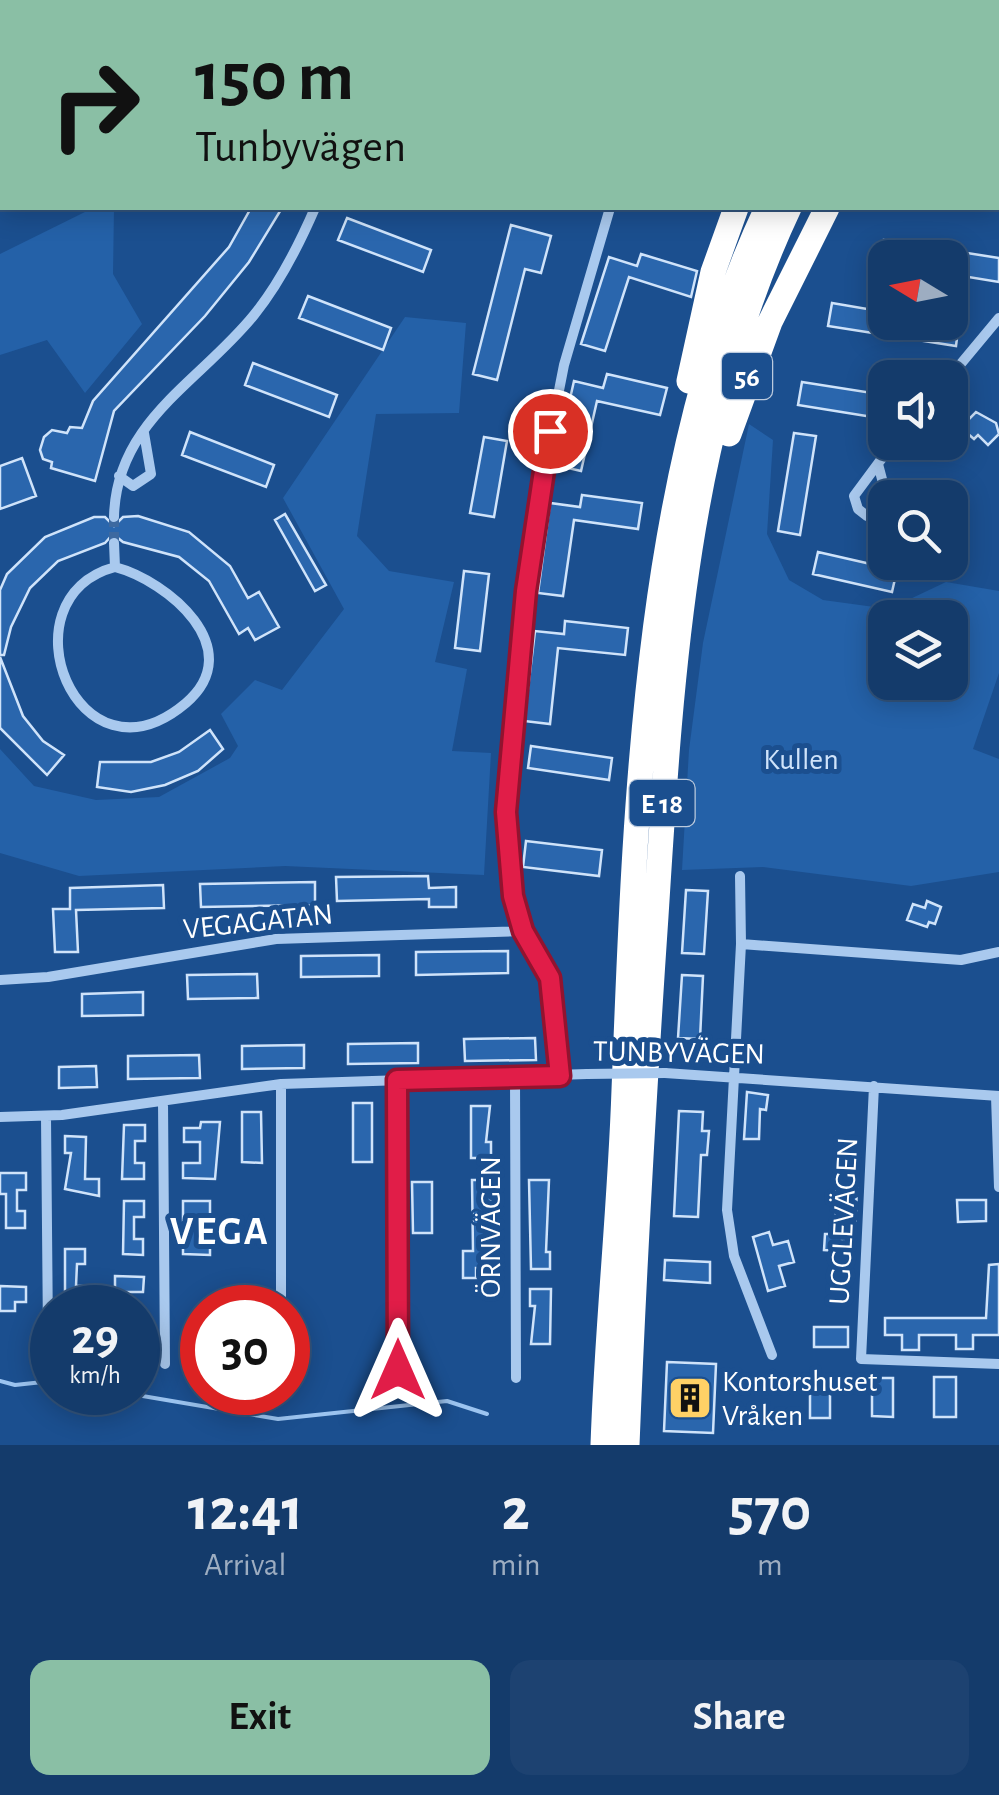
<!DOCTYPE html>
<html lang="en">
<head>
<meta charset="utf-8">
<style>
  :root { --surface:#143b6b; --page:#1d4271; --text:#f1f3f6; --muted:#9dadc1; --line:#33557e; --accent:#8abfa5 }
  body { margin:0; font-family:"Alegreya Sans",sans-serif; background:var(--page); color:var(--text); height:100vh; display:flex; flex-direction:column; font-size:38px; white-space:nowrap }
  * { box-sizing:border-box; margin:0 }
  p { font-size:32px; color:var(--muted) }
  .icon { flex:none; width:55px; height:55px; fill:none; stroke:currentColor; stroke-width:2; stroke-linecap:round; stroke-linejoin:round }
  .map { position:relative; height:1445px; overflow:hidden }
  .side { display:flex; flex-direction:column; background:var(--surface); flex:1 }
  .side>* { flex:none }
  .guide { position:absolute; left:0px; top:0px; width:1000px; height:210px; box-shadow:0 5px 25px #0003,0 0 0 2px var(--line); background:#8abfa5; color:#111; overflow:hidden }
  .needle { width:65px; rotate:280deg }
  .controls { position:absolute; left:868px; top:240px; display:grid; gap:20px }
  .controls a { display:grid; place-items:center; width:100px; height:100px; border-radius:20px; background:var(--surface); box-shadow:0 5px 25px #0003,0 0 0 2px var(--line); font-size:50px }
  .speed { position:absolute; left:30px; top:1285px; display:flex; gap:20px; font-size:50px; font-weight:700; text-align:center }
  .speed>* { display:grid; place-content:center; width:130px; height:130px; border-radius:50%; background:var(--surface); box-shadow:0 5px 25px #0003,0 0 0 2px var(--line); line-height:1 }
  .speed small { font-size:25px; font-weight:400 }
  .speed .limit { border:15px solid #d22; background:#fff; color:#111 }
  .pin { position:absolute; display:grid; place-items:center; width:85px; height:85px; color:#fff; margin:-42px; border:5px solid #fff; border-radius:50%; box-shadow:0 2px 10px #0007 }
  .me { position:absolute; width:110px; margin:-55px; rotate:0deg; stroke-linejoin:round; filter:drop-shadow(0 0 8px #0008) }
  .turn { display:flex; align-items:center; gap:35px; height:210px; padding:0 30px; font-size:45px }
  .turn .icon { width:130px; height:130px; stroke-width:2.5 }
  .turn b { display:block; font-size:70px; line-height:85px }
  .eta { display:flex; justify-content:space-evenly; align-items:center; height:170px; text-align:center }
  .eta b { font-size:60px; font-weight:700; line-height:70px }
  .cta { display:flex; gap:20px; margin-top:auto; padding:20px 30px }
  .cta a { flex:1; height:115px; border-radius:20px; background:var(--accent); color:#111; font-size:40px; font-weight:700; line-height:115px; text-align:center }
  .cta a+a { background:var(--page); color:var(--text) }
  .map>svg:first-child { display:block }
  .green { fill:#2461a8; fill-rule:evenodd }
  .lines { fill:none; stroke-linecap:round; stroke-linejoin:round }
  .stream { stroke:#9cc4f0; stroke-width:4 }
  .building { fill:#2a66ad; stroke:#cfe3fa; stroke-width:2.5 }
  .minor-tunnel { stroke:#3d69a0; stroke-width:10; stroke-dasharray:10 5; stroke-linecap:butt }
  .minor { stroke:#a9c9ee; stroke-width:10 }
  .tertiary { stroke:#a9c9ee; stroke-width:18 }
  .trunk { stroke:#f8faff; stroke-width:22 }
  .motorway { stroke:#fff; stroke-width:25 }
  .minor-bridge { stroke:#a9c9ee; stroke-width:10 }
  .route-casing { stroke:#92132f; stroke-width:25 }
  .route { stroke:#e11d48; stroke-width:18 }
  .labels { text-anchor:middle; stroke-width:10; stroke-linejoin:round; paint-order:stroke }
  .shield { fill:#1b4f8f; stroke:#bbcadd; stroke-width:2.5 }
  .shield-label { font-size:28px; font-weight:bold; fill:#fff }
  .park-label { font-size:30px; fill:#cfe3fa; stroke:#1b4f8f }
  .street-label { font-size:30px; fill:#fff; stroke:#1b4f8f }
  .poi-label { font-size:30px; fill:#fff; stroke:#1b4f8f; text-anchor:start }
  .district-label { font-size:40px; font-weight:bold; letter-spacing:2.5px; fill:#fff; stroke:#1b4f8f }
</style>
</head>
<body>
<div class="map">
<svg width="999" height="1445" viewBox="0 0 999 1445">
  <rect width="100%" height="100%" fill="#1b4f8f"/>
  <path class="green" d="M93 208H114L113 274 142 324 85 393 47 340 0 355V254Z
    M405 317 466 323 459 413 376 414 357 536 389 571 454 582 435 662 467 669 452 751 491 753 484 875 285 866 79 876 0 853V749L34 786 96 800 159 797 230 758 238 746 221 714 255 680 282 690 344 609 283 498Z
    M749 424 773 440 767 534 789 580 823 600 889 609 946 582 999 591V673L973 749 999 759V872L911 886 763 867 682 870 689 750 703 643ZM885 618H950V682H885Z"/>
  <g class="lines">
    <path class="stream" d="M0 1381 15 1385 52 1381
      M119 1392 278 1419 447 1401 487 1414"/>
  </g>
  <path class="building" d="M251 208H282L249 262 205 316 114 411 95 481 51 468 52 462 43 459 40 450 44 437 52 430 67 433 70 427 82 428 93 401 229 247Z
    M347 218 431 250 423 272 338 240Z
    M511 225 551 236 541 273 525 269 497 380 473 374Z
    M884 240 999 258V282L950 274V258H882Z
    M641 254 697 271 691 297 629 277 605 351 581 344 609 257 637 266Z
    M308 296 391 328 383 350 299 318Z
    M832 303 885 312V322H959L956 346 828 326Z
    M253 363 337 395 329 417 245 385Z
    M607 374 667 388 660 415 597 401 581 471 555 465 574 381 603 388Z
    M802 382 885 395V419L798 405Z
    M976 412 996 423 999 434 988 445 978 435 974 439 967 433 964 424Z
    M190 432 274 465 266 487 182 455Z
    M794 433 816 436 800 535 778 531Z
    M484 437 507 441 494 517 470 513Z
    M22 458 36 496 0 509V466Z
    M582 495 642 503 638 529 574 520 563 596 538 593 550 503 580 507Z
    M285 514 326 585 315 591 275 520Z
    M138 516 189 532 230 566 248 598 259 592 279 627 255 640 248 628 239 634 209 581 179 557 123 542 113 534 105 543 58 561 30 588 11 627 4 655H0V590L7 574 45 537 94 517H105L114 526 123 517Z
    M818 552 897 570 892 592 813 574Z
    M464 571 489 574 480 651 455 648Z
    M565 621 628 628 625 655 558 648 550 724 524 721 535 631 564 634Z
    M0 657 23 716 43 741 64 755 47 775 0 728Z
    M210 730 223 749 198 771 165 785 131 792 97 787 100 762H151L179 752Z
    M531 746 612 758 609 780 528 768Z
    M526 841 602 850 599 876 523 867Z
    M428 876 429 888 456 887V907H429V899L337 901 336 877Z
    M315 882V905L201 907 200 884Z
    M163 885 164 908 76 910 78 952H55L53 909H70V888Z
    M686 890 708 891 704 954 682 953Z
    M927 901 941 907 935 924 929 922 927 927 907 920 913 904 925 908Z
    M508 951V973L416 975V952Z
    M379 955V976L301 977V956Z
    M257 974 258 998 188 999 187 975Z
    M682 975 703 976 700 1039 678 1038Z
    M143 992V1015L82 1016V994Z
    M535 1038 536 1060 465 1061 464 1039Z
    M418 1043V1063L348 1064V1044Z
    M304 1045V1068L242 1069V1046Z
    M199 1055 200 1078 128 1079V1056Z
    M96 1066 97 1087 59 1088V1067Z
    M747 1092 768 1095 766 1110 760 1109 759 1139H744Z
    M353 1103H372V1162H353Z
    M471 1106H490L486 1142H491V1158H471Z
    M679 1111 703 1112 702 1131H709L707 1155H701L698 1217 674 1216Z
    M242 1112H261L262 1163 242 1162Z
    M201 1122H220L215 1179 183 1178V1163H200V1142H184V1128H200Z
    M124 1125H145V1141H135V1163H144V1179H122Z
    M65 1136 86 1137 85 1179H99V1196L65 1189 71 1153H65Z
    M0 1173H26V1190H17V1211H25V1228H6V1194H0Z
    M472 1180H490L492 1231H487V1251H493V1268H476V1278H463V1251H473Z
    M529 1180H549L546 1252H550V1269H531Z
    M412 1182H432V1233H413Z
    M837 1184 857 1185 855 1239H842L841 1251 824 1250 825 1234H835Z
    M957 1200H986V1221L958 1222Z
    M124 1201H144V1217H134V1239H143V1255L123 1254Z
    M183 1201H210V1217H196V1238H210V1255L183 1254Z
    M769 1232 773 1245 788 1241 794 1262 779 1266 785 1286 768 1291 753 1237Z
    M65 1249H85V1264H77L76 1286H86V1302H65Z
    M665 1260 710 1262V1283L664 1280Z
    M999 1264V1335H973V1349H956V1335H919V1350H902V1335H885V1318H986L989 1265Z
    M115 1276 144 1277 143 1292H126V1298H115Z
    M0 1286 26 1287V1302H15V1311H0Z
    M530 1289H551L550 1344H531L535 1306H530Z
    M814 1327H848V1347H814Z
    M667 1362 716 1364 713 1433 664 1431Z
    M810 1377 830 1378V1418H810Z
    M934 1377H956V1417H934Z
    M872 1378H893V1417L872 1416Z"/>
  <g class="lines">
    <path class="minor-tunnel" d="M114 517V543"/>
    <path class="minor" d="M583 0 594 2
      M69 2V0
      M481 2 491 0
      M702 2 704 0
      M0 91H2
      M949 378 999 318
      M878 464 887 498
      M119 476 133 486 151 474 144 433
      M885 507 879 514 867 516 858 509 854 496 894 442
      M114 517C116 421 200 382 254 315 280 283 299 245 315 208
      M114 543 115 567
      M115 567C168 581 249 649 186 703 77 795 0 598 115 567Z
      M740 876 741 944 727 1210 734 1256 772 1355
      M741 944 961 960 999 952
      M0 980 48 977 276 939 523 931
      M665 1073 999 1096
      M560 1076 550 978 523 931 513 896 505 812 537 502 564 365 610 208
      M515 1077 516 1378
      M397 1081 398 1381
      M874 1086 861 1359 999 1364
      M996 1096 999 1187
      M163 1101 165 1364
      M0 1117 62 1115 281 1084 587 1074
      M46 1117 48 1336
      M281 1308V1084"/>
    <path class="tertiary" d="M998 107 999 108"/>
    <path class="trunk" d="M960 0 962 2
      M827 2 828 0"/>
    <path class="motorway" d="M901 2 903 0
      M928 2 930 0
      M992 2 993 0
      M689 381 713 272 736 208
      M729 434 770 322 827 208
      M603 1445C607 1327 620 1209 624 1090 635 808 645 466 767 208
      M627 1445C634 1269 644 1093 656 916 671 677 685 428 789 208"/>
    <path class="minor-bridge" d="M587 1074 665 1073"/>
  </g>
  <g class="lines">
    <defs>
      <path id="route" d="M398 1370 397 1080 560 1076 550 978 523 931 513 896 506 812 526 591 550 431"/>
    </defs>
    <use href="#route" class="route-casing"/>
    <use href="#route" class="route"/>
  </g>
  <defs>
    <symbol id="building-square" viewBox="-11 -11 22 22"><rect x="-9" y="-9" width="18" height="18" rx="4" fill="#ffd166" stroke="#1b4f8f"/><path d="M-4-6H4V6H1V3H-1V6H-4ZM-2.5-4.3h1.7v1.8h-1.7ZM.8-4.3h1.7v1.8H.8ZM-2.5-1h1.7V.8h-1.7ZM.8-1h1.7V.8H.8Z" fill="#111"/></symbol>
  </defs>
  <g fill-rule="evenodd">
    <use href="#building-square" x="665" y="1373" width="50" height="50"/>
  </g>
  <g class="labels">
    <g class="shield">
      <rect x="722" y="353" width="50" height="46" rx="8"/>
      <rect x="629.5" y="780" width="65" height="46" rx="8"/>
    </g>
    <g class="shield-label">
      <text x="747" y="386">56</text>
      <text x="662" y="813">E 18</text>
    </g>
    <g class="park-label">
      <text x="801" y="769">Kullen</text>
    </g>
    <g class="street-label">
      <text transform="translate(258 921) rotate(-6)" y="10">VEGAGATAN</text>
      <text transform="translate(679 1052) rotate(1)" y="10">TUNBYVÄGEN</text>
      <text transform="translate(843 1221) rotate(-87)" y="10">UGGLEVÄGEN</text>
      <text transform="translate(490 1227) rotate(-90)" y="10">ÖRNVÄGEN</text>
    </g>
    <g class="poi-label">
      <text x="722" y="1391">Kontorshuset<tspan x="722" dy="34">Vråken</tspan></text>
    </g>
    <g class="district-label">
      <text x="220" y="1244">VEGA</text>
    </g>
  </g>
</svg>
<div class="controls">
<a><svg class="needle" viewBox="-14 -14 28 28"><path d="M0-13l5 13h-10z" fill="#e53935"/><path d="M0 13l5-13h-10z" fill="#9dadc1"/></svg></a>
<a><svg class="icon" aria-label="sound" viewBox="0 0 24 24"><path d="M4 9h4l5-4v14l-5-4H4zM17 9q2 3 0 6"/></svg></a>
<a><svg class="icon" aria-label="search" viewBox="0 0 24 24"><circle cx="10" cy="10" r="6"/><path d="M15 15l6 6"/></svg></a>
<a><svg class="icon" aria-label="layers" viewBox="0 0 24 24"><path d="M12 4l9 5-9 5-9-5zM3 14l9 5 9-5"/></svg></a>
</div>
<div class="speed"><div>29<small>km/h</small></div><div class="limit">30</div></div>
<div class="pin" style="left:550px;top:431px;background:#d93025"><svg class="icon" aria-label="arrive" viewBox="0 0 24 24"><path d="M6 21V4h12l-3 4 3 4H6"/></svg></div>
<svg class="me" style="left:398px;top:1370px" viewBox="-20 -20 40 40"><path d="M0-17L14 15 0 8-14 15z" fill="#e11d48" stroke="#fff" stroke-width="4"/></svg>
<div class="guide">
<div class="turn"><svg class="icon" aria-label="right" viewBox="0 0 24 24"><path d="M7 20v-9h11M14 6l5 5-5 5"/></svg><div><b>150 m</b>Tunbyvägen</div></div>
</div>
</div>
<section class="side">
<div class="eta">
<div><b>12:41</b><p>Arrival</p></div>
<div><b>2</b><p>min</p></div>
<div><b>570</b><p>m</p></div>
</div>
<div class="cta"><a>Exit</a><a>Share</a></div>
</section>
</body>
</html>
